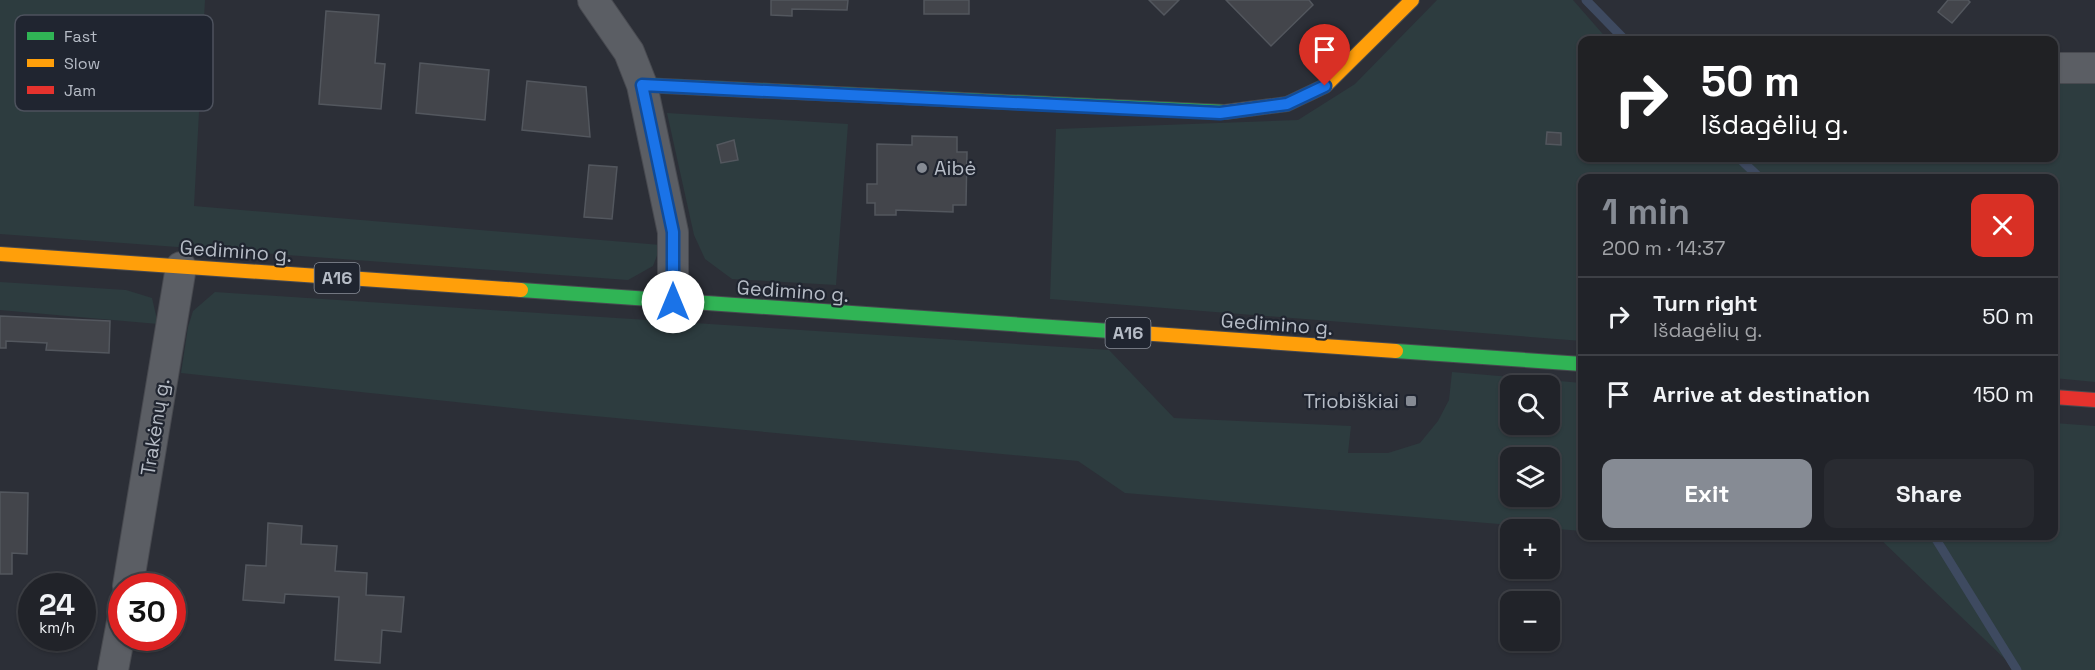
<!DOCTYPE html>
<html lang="en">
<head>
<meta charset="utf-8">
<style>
  :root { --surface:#212329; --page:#292b31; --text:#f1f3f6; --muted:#a2a4a8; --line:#3e4046; --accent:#868b94 }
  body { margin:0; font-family:"Space Grotesk",sans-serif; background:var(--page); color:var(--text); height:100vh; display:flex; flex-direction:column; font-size:22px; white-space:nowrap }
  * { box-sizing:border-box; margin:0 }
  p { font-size:20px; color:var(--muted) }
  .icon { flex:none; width:33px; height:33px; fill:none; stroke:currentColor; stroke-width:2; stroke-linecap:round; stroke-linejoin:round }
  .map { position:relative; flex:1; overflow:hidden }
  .drawer { position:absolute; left:1578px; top:174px; width:480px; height:366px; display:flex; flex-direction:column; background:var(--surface); border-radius:12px; box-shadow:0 2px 4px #0004,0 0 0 2px var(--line) }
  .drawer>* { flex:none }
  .guide { position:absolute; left:1578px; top:36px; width:480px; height:126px; border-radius:12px; box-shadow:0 2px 4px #0004,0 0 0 2px var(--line); background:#202124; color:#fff; overflow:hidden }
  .tools { position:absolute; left:1500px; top:375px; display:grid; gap:12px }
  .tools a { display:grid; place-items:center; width:60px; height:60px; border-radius:12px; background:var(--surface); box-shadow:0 2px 4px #0004,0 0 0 2px var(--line); font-size:30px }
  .speed { position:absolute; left:18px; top:573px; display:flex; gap:12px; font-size:30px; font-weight:700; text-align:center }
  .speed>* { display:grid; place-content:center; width:78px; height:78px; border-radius:50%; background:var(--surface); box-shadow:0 2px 4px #0004,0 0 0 2px var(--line); line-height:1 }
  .speed small { font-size:15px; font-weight:400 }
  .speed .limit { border:9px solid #d22; background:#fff; color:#111 }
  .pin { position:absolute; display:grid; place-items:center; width:51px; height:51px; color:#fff; margin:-62px -26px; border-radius:50% 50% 50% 0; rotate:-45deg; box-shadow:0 0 6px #0007 }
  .pin .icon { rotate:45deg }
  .me { position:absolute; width:66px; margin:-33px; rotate:0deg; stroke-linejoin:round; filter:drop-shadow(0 0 4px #0008) }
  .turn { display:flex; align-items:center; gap:21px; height:126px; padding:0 24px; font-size:27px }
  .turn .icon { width:78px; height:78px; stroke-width:2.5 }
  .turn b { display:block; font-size:42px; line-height:51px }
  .round { display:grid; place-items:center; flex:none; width:63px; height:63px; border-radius:12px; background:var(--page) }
  .head { display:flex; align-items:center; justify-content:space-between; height:102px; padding:0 24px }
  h1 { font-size:36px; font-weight:600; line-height:45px; color:var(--accent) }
  .button { display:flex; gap:12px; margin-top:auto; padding:12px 24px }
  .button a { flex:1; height:69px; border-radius:12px; background:var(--accent); color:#fff; font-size:24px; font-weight:600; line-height:69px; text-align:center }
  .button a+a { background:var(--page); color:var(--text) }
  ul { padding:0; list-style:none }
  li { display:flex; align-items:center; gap:18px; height:78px; padding:0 24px; border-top:2px solid var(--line) }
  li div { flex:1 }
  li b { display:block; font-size:22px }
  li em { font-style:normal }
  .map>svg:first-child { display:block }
  .green { fill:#2d3c3f; fill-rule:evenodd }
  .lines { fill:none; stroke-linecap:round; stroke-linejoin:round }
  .stream { stroke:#3e4a60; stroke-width:9 }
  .building { fill:#43454b; stroke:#53575e; stroke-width:1.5 }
  .street-casing { stroke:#484a50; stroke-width:32 }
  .fast-casing { stroke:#484a50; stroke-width:16 }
  .slow-casing { stroke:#484a50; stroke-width:16 }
  .jam-casing { stroke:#484a50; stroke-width:16 }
  .street { stroke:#5b5e64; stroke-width:30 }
  .fast { stroke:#30b455; stroke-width:14 }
  .slow { stroke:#ff9f0a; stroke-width:14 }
  .jam { stroke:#e5322d; stroke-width:14 }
  .route-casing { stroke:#114b97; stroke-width:15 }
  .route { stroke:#1a73e8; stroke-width:10 }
  .poi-dot { fill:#868b94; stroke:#202530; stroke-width:2 }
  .labels { text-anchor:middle; stroke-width:4.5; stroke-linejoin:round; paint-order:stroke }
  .shield { fill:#202530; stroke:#898f99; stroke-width:1.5 }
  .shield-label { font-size:18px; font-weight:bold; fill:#b6bcc6 }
  .poi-label { font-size:20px; fill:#b6bcc6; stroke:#202530; text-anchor:start }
  .street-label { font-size:20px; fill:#b6bcc6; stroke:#202530 }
  .key { fill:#202530; stroke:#4d525d; stroke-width:1.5 }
  .key-label { font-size:16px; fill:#b6bcc6 }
</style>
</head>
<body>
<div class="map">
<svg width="2095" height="670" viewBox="0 0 2095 670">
  <rect width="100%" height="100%" fill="#2c2f37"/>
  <path class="green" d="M0 0H205L194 206 661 245 653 266 628 280 0 234Z
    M1437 0H1573L1608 40H1582V158H2054V84H2095V382L2054 378V178H1582V341L1050 299 1056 129 1298 120 1355 84Z
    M667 113 848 124 836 285 732 279 705 259 694 235Z
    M0 282 126 290 152 298 158 324 0 310Z
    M215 292 1109 350 1174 418 1351 426 1348 453H1388L1420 443 1438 421 1449 400 1452 372 1582 383V531L1125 493 1078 461 540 411 181 373 188 327 193 311ZM1510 386H1550V424H1510ZM1510 458H1550V496H1510Z
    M2054 423 2095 426V670H2012L2006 660 1877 536H2054Z"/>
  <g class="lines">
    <path class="stream" d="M1586 0 1625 40
      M1739 158 1760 178
      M1934 536 2017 670"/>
  </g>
  <path class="building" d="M771 0H848L847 10 792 9V16L771 15Z
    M924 0H969V14H924Z
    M1149 0H1179L1164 15Z
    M1226 0H1309L1313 5 1271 46Z
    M1948 0H1968L1970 2 1952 23 1938 12Z
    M326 11 379 15 375 63 385 64 381 109 319 104Z
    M420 63 489 70 485 120 416 113Z
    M527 81 586 87 590 137 522 130Z
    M1547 132 1561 133V145L1546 144Z
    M912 136 957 137V152H967L966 205H953V212L896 210V215H875V203H867V184H877V144L912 145Z
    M734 140 738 160 721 163 717 145Z
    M589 165 617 167 612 219 584 217Z
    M0 316 110 321 109 353 46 350 47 343 6 341V348H0Z
    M0 492 28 493 27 554 12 553V574H0Z
    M268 523 302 526 301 544 337 546 335 571 367 573 366 595 404 597 401 632 382 630 380 663 335 660 339 597 285 594 284 603 243 600 246 565 266 566Z"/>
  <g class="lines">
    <defs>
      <path id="street" d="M593 0 629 52 642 85 673 232V302
        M2054 68H2095
        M128 586 181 267
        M113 670 122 622"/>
      <path id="fast" d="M642 85 1225 112
        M521 290 1125 332
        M1396 351 1582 364"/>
      <path id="slow" d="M1225 112 1287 104 1325 86 1412 0
        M0 254 521 290
        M1125 332 1396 351"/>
      <path id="jam" d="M2054 397 2095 400"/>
    </defs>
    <use href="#street" class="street-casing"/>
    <use href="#fast" class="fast-casing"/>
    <use href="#slow" class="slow-casing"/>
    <use href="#jam" class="jam-casing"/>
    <use href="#street" class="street"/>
    <use href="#fast" class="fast"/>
    <use href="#slow" class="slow"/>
    <use href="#jam" class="jam"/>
  </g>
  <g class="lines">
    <defs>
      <path id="route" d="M673 302V232L642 85 1220 113 1287 104 1325 86"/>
    </defs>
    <use href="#route" class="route-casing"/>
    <use href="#route" class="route"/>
  </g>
  <g class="poi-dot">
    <circle cx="922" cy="168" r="6"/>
    <rect x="1405" y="395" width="12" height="12" rx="3"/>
  </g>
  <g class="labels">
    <g class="shield">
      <rect x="314.5" y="263" width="45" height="30" rx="4.5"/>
      <rect x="1105.5" y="318" width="45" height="30" rx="4.5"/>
    </g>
    <g class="shield-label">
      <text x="337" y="284">A16</text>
      <text x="1128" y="339">A16</text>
    </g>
    <g class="poi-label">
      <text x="934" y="175">Aibė</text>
      <text x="1399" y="408" text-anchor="end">Triobiškiai</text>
    </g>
    <g class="street-label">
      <text transform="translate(236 251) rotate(4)" y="7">Gedimino g.</text>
      <text transform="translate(793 291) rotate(4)" y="7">Gedimino g.</text>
      <text transform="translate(1277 324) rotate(4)" y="7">Gedimino g.</text>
      <text transform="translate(155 427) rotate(-81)" y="7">Trakėnų g.</text>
    </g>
  </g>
  <rect x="15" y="15" width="198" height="96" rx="9" class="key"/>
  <rect x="27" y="32" width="27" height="8" fill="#30b455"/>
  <rect x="27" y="59" width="27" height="8" fill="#ff9f0a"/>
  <rect x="27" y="86" width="27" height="8" fill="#e5322d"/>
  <g class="key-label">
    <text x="64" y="42">Fast</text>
    <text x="64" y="69">Slow</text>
    <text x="64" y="96">Jam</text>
  </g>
</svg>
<div class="tools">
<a><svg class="icon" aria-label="search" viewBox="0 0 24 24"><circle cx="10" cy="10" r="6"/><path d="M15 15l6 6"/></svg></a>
<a><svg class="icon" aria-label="layers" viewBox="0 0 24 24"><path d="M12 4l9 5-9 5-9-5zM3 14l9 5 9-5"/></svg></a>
<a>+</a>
<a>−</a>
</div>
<div class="speed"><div>24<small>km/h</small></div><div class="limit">30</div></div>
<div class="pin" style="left:1325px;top:86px;background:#d93025"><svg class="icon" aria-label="arrive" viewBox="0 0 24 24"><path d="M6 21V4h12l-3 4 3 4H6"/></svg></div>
<svg class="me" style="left:673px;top:302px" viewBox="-20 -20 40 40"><circle r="19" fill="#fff"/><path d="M0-13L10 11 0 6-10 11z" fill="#1a73e8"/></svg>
<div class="guide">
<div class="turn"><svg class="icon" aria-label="right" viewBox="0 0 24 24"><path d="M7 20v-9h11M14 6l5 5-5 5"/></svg><div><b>50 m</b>Išdagėlių g.</div></div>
</div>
<section class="drawer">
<div class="head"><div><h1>1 min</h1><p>200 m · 14:37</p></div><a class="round" style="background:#d93025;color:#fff"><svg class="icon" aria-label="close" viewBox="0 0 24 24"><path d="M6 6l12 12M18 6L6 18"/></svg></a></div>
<ul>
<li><svg class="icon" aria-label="right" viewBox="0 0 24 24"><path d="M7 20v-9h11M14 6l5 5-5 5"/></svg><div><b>Turn right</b><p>Išdagėlių g.</p></div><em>50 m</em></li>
<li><svg class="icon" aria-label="arrive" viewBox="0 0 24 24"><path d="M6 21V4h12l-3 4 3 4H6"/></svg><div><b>Arrive at destination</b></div><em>150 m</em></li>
</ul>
<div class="button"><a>Exit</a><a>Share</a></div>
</section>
</div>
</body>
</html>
